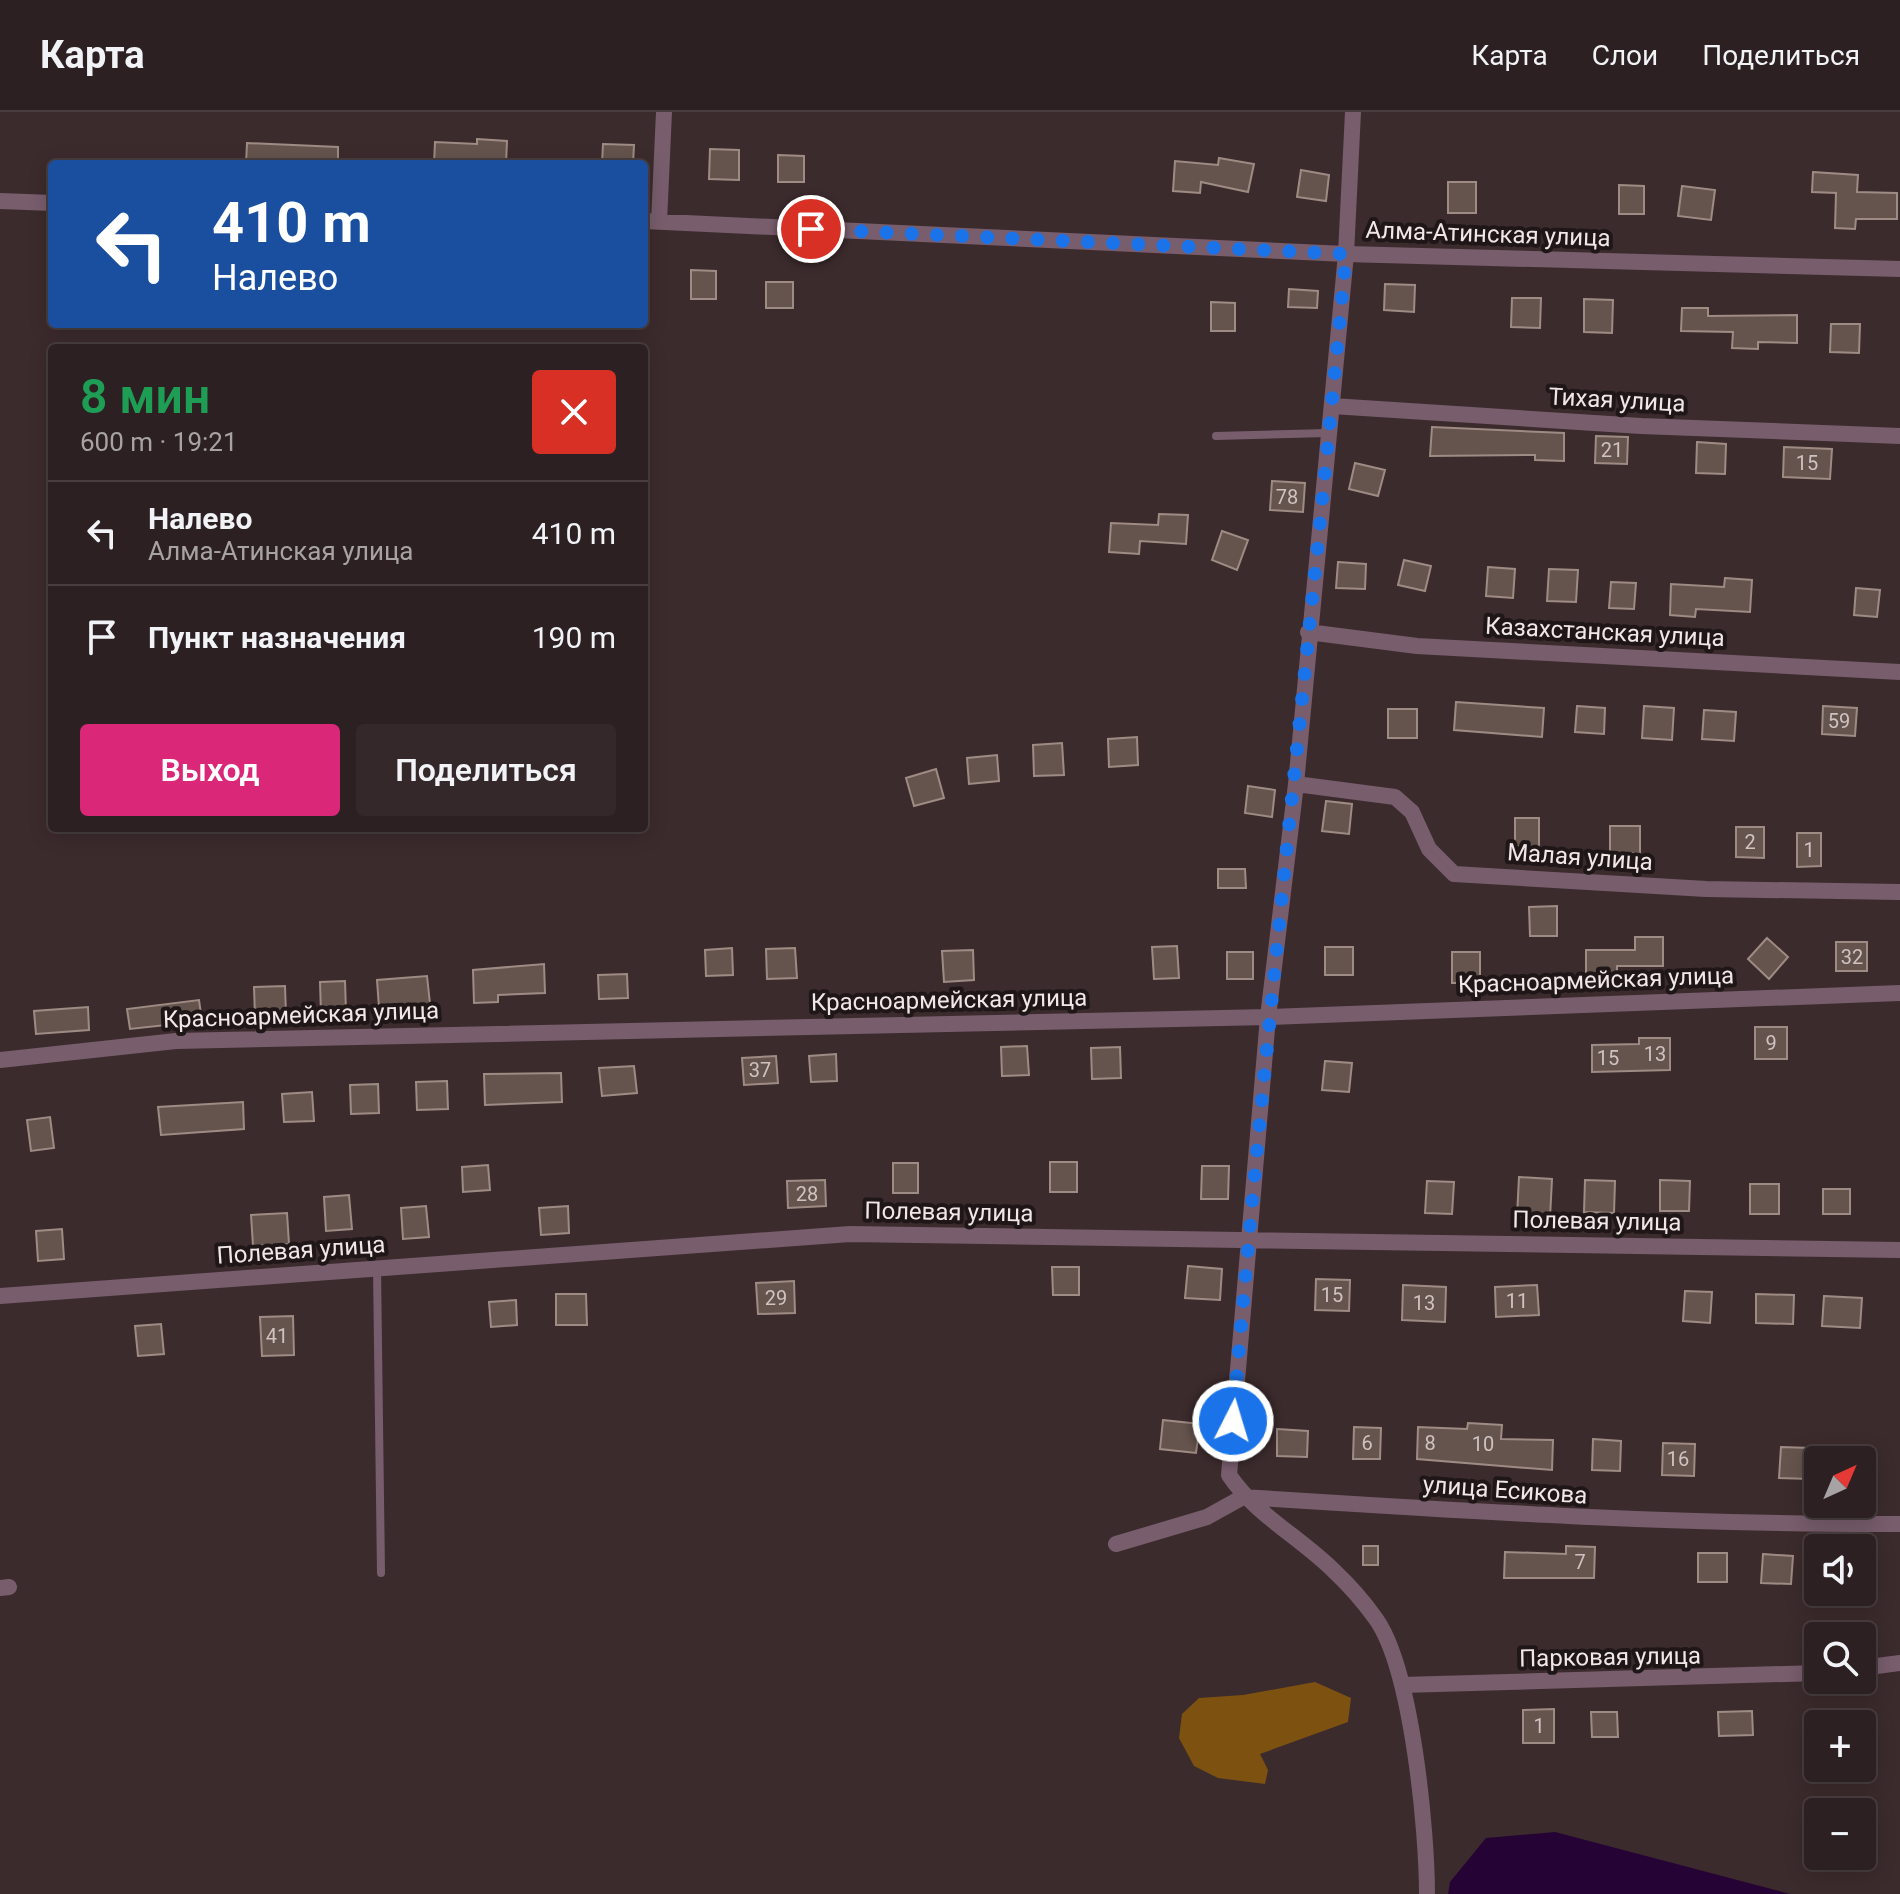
<!DOCTYPE html>
<html lang="ru">
<head>
<meta charset="utf-8">
<style>
  :root { --surface:#2d2022; --page:#35282a; --text:#f1f3f6; --muted:#a7a3a5; --line:#483e40; --accent:#db2777 }
  body { margin:0; font-family:Roboto,sans-serif; background:var(--page); color:var(--text); height:100vh; display:flex; flex-direction:column; font-size:30px; white-space:nowrap }
  * { box-sizing:border-box; margin:0 }
  p { font-size:26px; color:var(--muted) }
  .icon { flex:none; width:44px; height:44px; fill:none; stroke:currentColor; stroke-width:2; stroke-linecap:round; stroke-linejoin:round }
  .map { position:relative; flex:1; overflow:hidden }
  .panel { position:absolute; left:48px; top:232px; width:600px; height:488px; display:flex; flex-direction:column; background:var(--surface); border-radius:8px; box-shadow:0 4px 20px #0003,0 0 0 2px var(--line) }
  .panel>* { flex:none }
  .top-card { position:absolute; left:48px; top:48px; width:600px; height:168px; border-radius:8px; box-shadow:0 4px 20px #0003,0 0 0 2px var(--line); background:#1a4fa0; color:#fff; overflow:hidden }
  .needle { width:52px; rotate:44deg }
  .buttons { position:absolute; left:1804px; top:1334px; display:grid; gap:16px }
  .buttons a { display:grid; place-items:center; width:72px; height:72px; border-radius:8px; background:var(--surface); box-shadow:0 4px 20px #0003,0 0 0 2px var(--line); font-size:40px }
  .pin { position:absolute; display:grid; place-items:center; width:68px; height:68px; color:#fff; margin:-34px; border:4px solid #fff; border-radius:50%; box-shadow:0 2px 8px #0007 }
  .me { position:absolute; width:88px; margin:-44px; rotate:5deg; stroke-linejoin:round; filter:drop-shadow(0 0 6px #0008) }
  .turn { display:flex; align-items:center; gap:28px; height:168px; padding:0 32px; font-size:36px }
  .turn .icon { width:104px; height:104px; stroke-width:2.5 }
  .turn b { display:block; font-size:56px; line-height:68px }
  .round { display:grid; place-items:center; flex:none; width:84px; height:84px; border-radius:8px; background:var(--page) }
  .summary { display:flex; align-items:center; justify-content:space-between; height:136px; padding:0 32px }
  h1 { font-size:48px; font-weight:600; line-height:60px; color:#1e9e55 }
  .action { display:flex; gap:16px; margin-top:auto; padding:16px 32px }
  .action a { flex:1; height:92px; border-radius:8px; background:var(--accent); color:#fff; font-size:32px; font-weight:600; line-height:92px; text-align:center }
  .action a+a { background:var(--page); color:var(--text) }
  ul { padding:0; list-style:none }
  li { display:flex; align-items:center; gap:24px; height:104px; padding:0 32px; border-top:2px solid var(--line) }
  li div { flex:1 }
  li b { display:block; font-size:30px }
  li em { font-style:normal }
  header { display:flex; align-items:center; gap:48px; box-sizing:border-box; height:112px; padding:0 40px; background:var(--surface); border-bottom:2px solid var(--line) }
  header strong { font-size:38px }
  nav { display:flex; gap:44px; margin-inline-start:auto; font-size:28px }
  .map>svg:first-child { display:block }
  .forest { fill:#7d5211 }
  .water { fill:#260335 }
  .building { fill:#65544d; stroke:#9e8b84; stroke-width:2 }
  .lines { fill:none; stroke-linecap:round; stroke-linejoin:round }
  .service { stroke:#785d6d; stroke-width:8 }
  .minor { stroke:#785d6d; stroke-width:16 }
  .route { stroke:#1a73e8; stroke-width:14; stroke-dasharray:0 25.2 }
  .labels { text-anchor:middle; stroke-width:8; stroke-linejoin:round; paint-order:stroke }
  .number-label { font-size:20px; fill:#cfc2c0 }
  .street-label { font-size:24px; fill:#f2e7e7; stroke:#1e1617 }
</style>
</head>
<body>
<header>
<strong>Карта</strong>
<nav><a>Карта</a><a>Слои</a><a>Поделиться</a></nav>
</header>
<div class="map">
<svg width="1900" height="1782" viewBox="0 0 1900 1782">
  <rect width="100%" height="100%" fill="#3c2b2d"/>
  <path class="forest" d="M1315 1570 1351 1586 1348 1610 1260 1642 1268 1658 1265 1672 1218 1666 1194 1654 1179 1626 1182 1602 1199 1586 1243 1583Z"/>
  <path class="water" d="M1555 1720 1790 1782H1448L1450 1770 1486 1726Z"/>
  <path class="building" d="M477 27 507 29 506 52H434L435 30 477 32Z
    M247 31 338 35V52H246Z
    M603 32 634 33 633 52H602Z
    M710 37 739 38V68L709 67Z
    M778 43 804 44V70H778Z
    M1219 46 1254 52 1248 80 1201 70 1200 81 1173 79 1175 49 1218 53Z
    M1301 58 1329 63 1326 89 1297 85Z
    M1813 60 1858 63 1857 80 1897 81V107H1856L1855 117 1835 116 1836 81 1812 80Z
    M1448 70H1476V101H1448Z
    M1619 73 1644 74V102H1619Z
    M1682 74 1715 78 1711 108 1678 104Z
    M691 158 716 159V187H691Z
    M766 170H793V196H766Z
    M1385 172 1415 173 1414 200 1384 198Z
    M1289 177 1318 179 1317 196 1288 195Z
    M1512 186H1541L1540 216 1511 215Z
    M1584 187 1613 188 1612 221 1584 220Z
    M1211 190 1235 191V219H1211Z
    M1682 196H1708V204L1797 203V231L1758 230V237L1732 236 1733 220 1681 219Z
    M1831 212H1860L1859 241 1830 240Z
    M1432 315 1564 321V349L1535 348V343L1430 344Z
    M1596 324 1628 325 1627 352 1595 351Z
    M1697 330 1726 332 1725 362 1696 361Z
    M1784 335 1832 337 1830 367 1783 365Z
    M1355 351 1385 358 1378 384 1349 377Z
    M1272 369 1305 371 1303 400 1270 398Z
    M1159 402 1188 403 1186 432 1140 429 1139 442 1109 440 1111 411 1158 413Z
    M1222 419 1248 428 1237 458 1212 448Z
    M1404 448 1431 454 1425 479 1398 473Z
    M1338 450 1366 452 1365 477 1336 476Z
    M1488 455 1515 457 1513 486 1486 484Z
    M1549 457 1578 458 1576 490 1547 489Z
    M1725 466 1752 468 1750 500 1696 497 1695 505 1670 503 1671 472 1724 475Z
    M1611 470 1636 471 1634 497 1609 496Z
    M1856 476 1880 478 1877 505 1854 503Z
    M1456 590 1544 596 1542 625 1454 618Z
    M1577 594 1605 596 1604 622 1575 620Z
    M1644 594 1674 596 1672 628 1642 626Z
    M1823 594 1857 596 1855 624 1822 622Z
    M1388 597H1417V626H1388Z
    M1704 598 1736 600 1734 629 1702 627Z
    M1137 625 1138 653 1109 655 1108 627Z
    M1062 631 1064 663 1034 664 1033 633Z
    M997 643 999 669 969 672 967 646Z
    M936 657 944 686 914 694 906 666Z
    M1248 674 1275 678 1272 705 1245 701Z
    M1326 689 1352 692 1349 722 1322 719Z
    M1515 706H1539V734H1515Z
    M1610 714H1640V741H1610Z
    M1736 715H1764V746L1736 745Z
    M1797 721H1821V754L1797 755Z
    M1218 757H1245L1246 776H1218Z
    M1557 794V824H1530L1529 795Z
    M1635 825H1663V854H1617V863H1586V838H1635Z
    M1767 826 1788 845 1769 867 1748 847Z
    M1836 830H1867V859H1836Z
    M1177 834 1179 866 1154 867 1152 835Z
    M1325 835H1353V863H1325Z
    M732 836 733 863 706 864 705 838Z
    M795 836 797 866 767 867 766 837Z
    M973 838 974 868 944 870 942 839Z
    M1227 840H1253V867H1227Z
    M1452 840H1480V871H1452Z
    M544 852 545 881 498 883V890L474 891 473 858Z
    M627 862 628 886 599 887 598 863Z
    M427 864 430 892 379 896 377 868Z
    M345 869 346 900 321 901 320 870Z
    M285 874 286 903 255 904 254 875Z
    M199 888 202 909 130 917 127 897Z
    M88 895 89 918 36 922 34 899Z
    M1755 915H1787V947H1755Z
    M1639 926H1670V958L1592 960V933L1639 932Z
    M1027 934 1029 963 1002 964 1001 935Z
    M1120 935 1121 966 1092 967 1091 936Z
    M836 942 837 969 811 970 809 944Z
    M776 944 778 971 744 973 742 946Z
    M1325 949 1352 951 1349 980 1322 978Z
    M634 954 637 981 602 984 599 956Z
    M561 961 562 990 485 993 484 962Z
    M447 969 448 997 417 998 416 970Z
    M378 972 379 1001 351 1002 350 973Z
    M312 980 314 1009 284 1010 282 982Z
    M243 990 244 1017 161 1023 158 995Z
    M50 1005 54 1036 31 1039 27 1008Z
    M1050 1050H1077V1080H1050Z
    M893 1051H918V1081H893Z
    M488 1053 490 1078 463 1080 462 1055Z
    M1202 1054H1229L1228 1087H1201Z
    M1519 1065 1552 1067 1550 1106 1517 1104Z
    M825 1068 826 1094 788 1096 787 1069Z
    M1585 1068 1615 1069 1614 1101 1584 1100Z
    M1660 1068 1690 1069 1689 1099H1660Z
    M1427 1069 1454 1070 1452 1102 1425 1101Z
    M1750 1072H1779V1102H1750Z
    M1823 1077H1850V1102H1823Z
    M349 1083 352 1117 326 1119 324 1085Z
    M426 1094 429 1125 403 1127 401 1096Z
    M568 1094 569 1121 541 1123 539 1096Z
    M287 1101 289 1132 253 1134 251 1103Z
    M62 1117 64 1147 38 1149 36 1119Z
    M1188 1154 1222 1157 1220 1188 1185 1186Z
    M1052 1155H1079V1183H1053Z
    M1316 1167 1350 1168 1349 1199 1315 1198Z
    M794 1169 795 1201 758 1202 756 1171Z
    M1403 1173 1446 1175 1445 1210 1402 1208Z
    M1537 1173 1539 1203 1496 1205 1495 1175Z
    M1685 1179 1712 1180 1710 1211 1683 1209Z
    M556 1182H586L587 1213H556Z
    M1756 1182 1794 1183 1793 1212 1756 1211Z
    M1824 1184 1862 1186 1860 1216 1822 1214Z
    M516 1188 517 1213 491 1215 489 1190Z
    M293 1204 294 1243 262 1244 260 1205Z
    M161 1212 164 1242 138 1244 135 1214Z
    M1163 1308 1200 1312 1196 1341 1160 1337Z
    M1468 1311 1502 1313 1501 1327 1553 1328 1552 1358 1417 1347 1418 1315 1467 1317Z
    M1354 1315 1381 1316 1380 1347H1353Z
    M1277 1317 1308 1319 1307 1345 1277 1344Z
    M1593 1327 1621 1329 1620 1359 1592 1358Z
    M1663 1331 1695 1332 1694 1364 1662 1363Z
    M1781 1335 1811 1336 1810 1367 1779 1366Z
    M1363 1434H1378V1453H1363Z
    M1566 1434 1595 1435 1594 1466H1504L1505 1440 1566 1442Z
    M1698 1441H1727V1470H1698Z
    M1763 1442 1793 1444 1791 1472 1761 1471Z
    M1554 1597V1631H1523V1598Z
    M1752 1599 1753 1623 1719 1624 1718 1600Z
    M1591 1600H1617L1618 1625H1592Z"/>
  <g class="lines">
    <path class="service" d="M1216 324 1328 321
      M377 1157 381 1461"/>
    <path class="minor" d="M1353 0 1346 142 1296 672 1268 905 1229 1363C1255 1402 1298 1424 1332 1457 1347 1471 1364 1490 1376 1507 1412 1558 1427 1719 1427 1782
      M0 89 52 91
      M644 109 1346 142 1900 157
      M659 110 664 0
      M1332 294 1641 314 1900 324
      M1308 520 1417 534 1900 560
      M1296 672 1395 685 1412 700 1429 737 1454 762 1706 777 1900 780
      M0 948 176 929 1268 905 1900 881
      M0 1184 850 1122 1900 1138
      M1116 1432 1207 1405 1243 1385C1462 1399 1680 1413 1900 1412
      M0 1476 9 1475
      M1862 1556 1900 1551
      M1402 1573 1818 1561"/>
  </g>
  <g class="lines">
    <path class="route" d="M811 117 1346 142C1310 531 1265 919 1233 1309"/>
  </g>
  <g class="labels">
    <g class="number-label">
      <text x="1612" y="345">21</text>
      <text x="1807" y="358">15</text>
      <text x="1287" y="392">78</text>
      <text x="1839" y="616">59</text>
      <text x="1750" y="737">2</text>
      <text x="1809" y="745">1</text>
      <text x="1852" y="852">32</text>
      <text x="1771" y="938">9</text>
      <text x="1655" y="949">13</text>
      <text x="1608" y="953">15</text>
      <text x="760" y="965">37</text>
      <text x="807" y="1089">28</text>
      <text x="1332" y="1190">15</text>
      <text x="776" y="1193">29</text>
      <text x="1517" y="1196">11</text>
      <text x="1424" y="1198">13</text>
      <text x="277" y="1231">41</text>
      <text x="1367" y="1338">6</text>
      <text x="1430" y="1338">8</text>
      <text x="1483" y="1339">10</text>
      <text x="1678" y="1354">16</text>
      <text x="1580" y="1457">7</text>
      <text x="1539" y="1621">1</text>
    </g>
    <g class="street-label">
      <text transform="translate(1488 122) rotate(2)" y="8">Алма-Атинская улица</text>
      <text transform="translate(1617 288) rotate(3)" y="8">Тихая улица</text>
      <text transform="translate(1605 520) rotate(3)" y="8">Казахстанская улица</text>
      <text transform="translate(1580 745) rotate(4)" y="8">Малая улица</text>
      <text transform="translate(1596 868) rotate(-2)" y="8">Красноармейская улица</text>
      <text transform="translate(949 888) rotate(-1)" y="8">Красноармейская улица</text>
      <text transform="translate(301 903) rotate(-2)" y="8">Красноармейская улица</text>
      <text transform="translate(949 1100) rotate(1)" y="8">Полевая улица</text>
      <text transform="translate(1597 1109) rotate(1)" y="8">Полевая улица</text>
      <text transform="translate(301 1138) rotate(-4)" y="8">Полевая улица</text>
      <text transform="translate(1505 1378) rotate(4)" y="8">улица Есикова</text>
      <text transform="translate(1610 1545) rotate(-1)" y="8">Парковая улица</text>
    </g>
  </g>
</svg>
<div class="buttons">
<a><svg class="needle" viewBox="-14 -14 28 28"><path d="M0-13l5 13h-10z" fill="#e53935"/><path d="M0 13l5-13h-10z" fill="#a7a3a5"/></svg></a>
<a><svg class="icon" aria-label="sound" viewBox="0 0 24 24"><path d="M4 9h4l5-4v14l-5-4H4zM17 9q2 3 0 6"/></svg></a>
<a><svg class="icon" aria-label="search" viewBox="0 0 24 24"><circle cx="10" cy="10" r="6"/><path d="M15 15l6 6"/></svg></a>
<a>+</a>
<a>−</a>
</div>
<div class="pin" style="left:811px;top:117px;background:#d93025"><svg class="icon" aria-label="arrive" viewBox="0 0 24 24"><path d="M6 21V4h12l-3 4 3 4H6"/></svg></div>
<svg class="me" style="left:1233px;top:1309px" viewBox="-20 -20 40 40"><circle r="17" fill="#1a73e8" stroke="#fff" stroke-width="3"/><path d="M0-11L8 9 0 5-8 9z" fill="#fff"/></svg>
<div class="top-card">
<div class="turn"><svg class="icon" aria-label="left" viewBox="0 0 24 24"><path d="M17 20v-9H6M10 6l-5 5 5 5"/></svg><div><b>410 m</b>Налево</div></div>
</div>
<section class="panel">
<div class="summary"><div><h1>8 мин</h1><p>600 m · 19:21</p></div><a class="round" style="background:#d93025;color:#fff"><svg class="icon" aria-label="close" viewBox="0 0 24 24"><path d="M6 6l12 12M18 6L6 18"/></svg></a></div>
<ul>
<li><svg class="icon" aria-label="left" viewBox="0 0 24 24"><path d="M17 20v-9H6M10 6l-5 5 5 5"/></svg><div><b>Налево</b><p>Алма-Атинская улица</p></div><em>410 m</em></li>
<li><svg class="icon" aria-label="arrive" viewBox="0 0 24 24"><path d="M6 21V4h12l-3 4 3 4H6"/></svg><div><b>Пункт назначения</b></div><em>190 m</em></li>
</ul>
<div class="action"><a>Выход</a><a>Поделиться</a></div>
</section>
</div>
</body>
</html>
